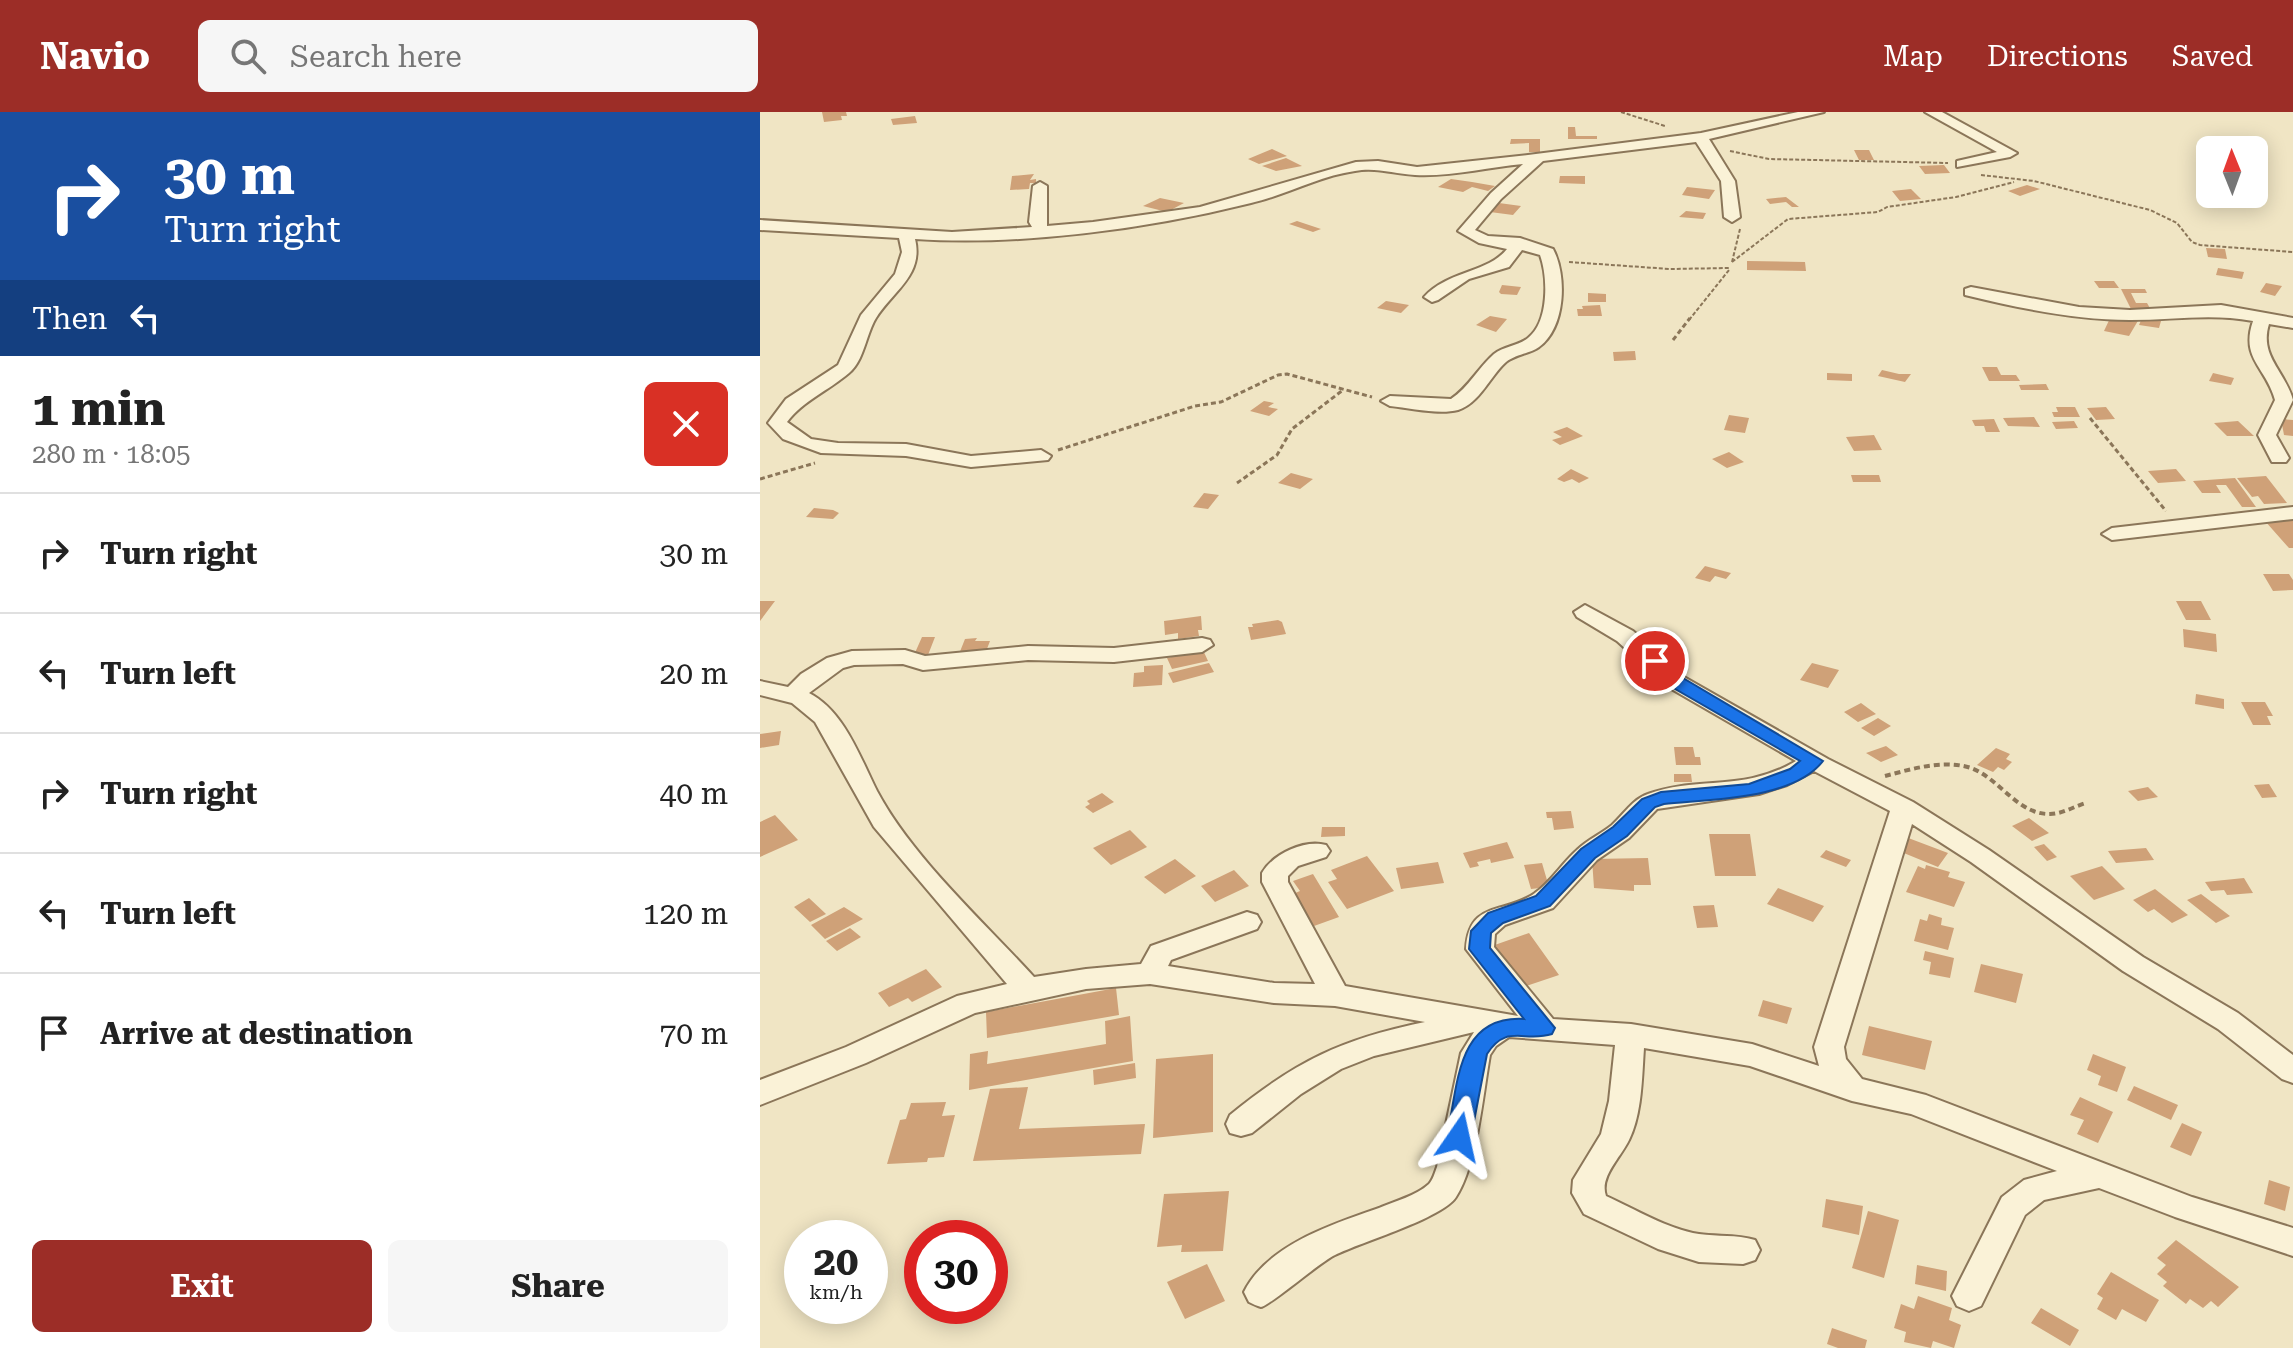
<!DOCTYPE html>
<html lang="en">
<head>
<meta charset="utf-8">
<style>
  :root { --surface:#fff; --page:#f6f6f6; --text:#222; --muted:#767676; --line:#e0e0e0; --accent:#9c2d27 }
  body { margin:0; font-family:"Roboto Serif",serif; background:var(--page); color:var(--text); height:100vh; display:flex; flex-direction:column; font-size:30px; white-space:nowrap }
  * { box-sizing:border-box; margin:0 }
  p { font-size:26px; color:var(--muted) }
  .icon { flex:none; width:44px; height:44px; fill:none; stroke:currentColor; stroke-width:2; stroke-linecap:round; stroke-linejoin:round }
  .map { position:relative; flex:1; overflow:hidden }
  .details { display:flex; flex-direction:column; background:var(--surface); width:760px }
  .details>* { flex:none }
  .hud { background:#1a4fa0; color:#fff; overflow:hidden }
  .needle { width:52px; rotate:359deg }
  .buttons { position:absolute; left:1436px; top:24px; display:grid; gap:16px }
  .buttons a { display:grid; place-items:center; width:72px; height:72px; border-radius:12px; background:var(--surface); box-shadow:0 4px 20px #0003; font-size:40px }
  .speed { position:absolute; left:24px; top:1108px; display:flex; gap:16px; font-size:40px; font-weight:700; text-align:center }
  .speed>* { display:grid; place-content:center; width:104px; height:104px; border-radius:50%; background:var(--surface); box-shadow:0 4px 20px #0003; line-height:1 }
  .speed small { font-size:20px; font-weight:400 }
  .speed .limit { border:12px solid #d22; background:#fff; color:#111 }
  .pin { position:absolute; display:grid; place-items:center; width:68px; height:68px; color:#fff; margin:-34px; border:4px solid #fff; border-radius:50%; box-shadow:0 2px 8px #0007 }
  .me { position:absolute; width:88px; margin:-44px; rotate:11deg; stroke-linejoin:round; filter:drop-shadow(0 0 6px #0008) }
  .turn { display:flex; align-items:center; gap:28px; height:168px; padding:0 32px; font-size:36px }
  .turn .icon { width:104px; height:104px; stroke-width:2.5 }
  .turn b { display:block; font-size:56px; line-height:68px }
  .then { display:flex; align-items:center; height:76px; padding:0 32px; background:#0003; gap:16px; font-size:30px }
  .round { display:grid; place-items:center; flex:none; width:84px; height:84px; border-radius:12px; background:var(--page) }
  .overview { display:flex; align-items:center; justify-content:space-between; height:136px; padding:0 32px }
  h1 { font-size:48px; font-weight:700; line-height:60px }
  .button { display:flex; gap:16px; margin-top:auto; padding:16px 32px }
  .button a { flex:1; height:92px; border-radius:12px; background:var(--accent); color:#fff; font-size:32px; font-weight:700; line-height:92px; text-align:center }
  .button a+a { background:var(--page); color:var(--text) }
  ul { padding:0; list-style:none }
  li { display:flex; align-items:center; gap:24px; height:120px; padding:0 32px; border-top:2px solid var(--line) }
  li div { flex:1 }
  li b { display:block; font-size:30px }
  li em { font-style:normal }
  header { display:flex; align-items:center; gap:48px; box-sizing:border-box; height:112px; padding:0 40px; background:var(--accent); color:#fff }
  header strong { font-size:38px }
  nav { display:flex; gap:44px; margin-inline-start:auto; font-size:28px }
  .search { width:560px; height:72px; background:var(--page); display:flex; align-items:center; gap:20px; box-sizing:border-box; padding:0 28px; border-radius:12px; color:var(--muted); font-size:30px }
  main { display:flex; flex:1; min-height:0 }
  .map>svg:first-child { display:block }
  .building { fill:#cfa178 }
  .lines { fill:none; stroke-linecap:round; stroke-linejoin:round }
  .minor-casing { stroke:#8b7659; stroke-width:4 }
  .path-far2 { stroke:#8b7659; stroke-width:2; stroke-dasharray:4 2; stroke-linecap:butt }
  .path-far1 { stroke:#8b7659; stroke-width:3; stroke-dasharray:5 3; stroke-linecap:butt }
  .path { stroke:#8b7659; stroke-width:4; stroke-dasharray:6 4; stroke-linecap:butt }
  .minor { fill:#faf2d7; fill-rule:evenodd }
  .route { fill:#1a73e8; stroke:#114b97; stroke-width:2 }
</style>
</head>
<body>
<header>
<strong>Navio</strong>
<div class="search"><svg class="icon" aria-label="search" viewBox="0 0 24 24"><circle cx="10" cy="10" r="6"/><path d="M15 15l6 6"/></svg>Search here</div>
<nav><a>Map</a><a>Directions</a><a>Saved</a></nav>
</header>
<main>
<section class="details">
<div class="hud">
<div class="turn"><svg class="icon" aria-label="right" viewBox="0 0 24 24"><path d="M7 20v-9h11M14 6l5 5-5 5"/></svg><div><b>30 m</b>Turn right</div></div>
<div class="then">Then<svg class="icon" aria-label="left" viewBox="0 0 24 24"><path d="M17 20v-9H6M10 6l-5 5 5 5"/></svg></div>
</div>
<div class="overview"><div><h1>1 min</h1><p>280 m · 18:05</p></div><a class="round" style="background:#d93025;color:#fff"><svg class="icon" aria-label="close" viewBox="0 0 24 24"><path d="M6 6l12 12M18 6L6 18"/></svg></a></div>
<ul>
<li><svg class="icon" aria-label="right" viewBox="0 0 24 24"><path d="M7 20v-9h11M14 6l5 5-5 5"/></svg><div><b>Turn right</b></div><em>30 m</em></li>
<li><svg class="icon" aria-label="left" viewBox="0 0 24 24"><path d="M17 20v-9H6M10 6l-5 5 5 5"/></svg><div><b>Turn left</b></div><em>20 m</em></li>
<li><svg class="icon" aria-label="right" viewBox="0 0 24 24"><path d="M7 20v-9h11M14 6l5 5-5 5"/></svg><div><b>Turn right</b></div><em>40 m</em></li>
<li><svg class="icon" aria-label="left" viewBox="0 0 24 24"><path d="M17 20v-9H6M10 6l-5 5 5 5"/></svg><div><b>Turn left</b></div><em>120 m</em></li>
<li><svg class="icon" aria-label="arrive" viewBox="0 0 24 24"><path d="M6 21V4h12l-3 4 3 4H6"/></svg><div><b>Arrive at destination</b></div><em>70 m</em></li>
</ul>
<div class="button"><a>Exit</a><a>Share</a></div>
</section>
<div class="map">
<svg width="1533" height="1236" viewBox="0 0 1533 1236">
  <rect width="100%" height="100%" fill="#f0e5c4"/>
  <path class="building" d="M62 0H86L87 4H81L82 8 64 10Z
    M155 4 157 11 133 13 131 7Z
    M808 15H815L816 24H837V27H808Z
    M751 27H780V40H769V31L750 32Z
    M512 37 527 44 499 52 488 47Z
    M1094 38H1109L1114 48H1099Z
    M526 46 542 54 516 59 502 54Z
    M1184 53 1190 61 1165 62 1159 54Z
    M274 62 270 68 276 67V71H270L269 77 250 78 252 64Z
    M800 64H825V72L799 71Z
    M691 67 712 70 735 74 728 79 712 75 703 80 678 75Z
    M1267 73 1280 77 1260 84 1248 79Z
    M927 75 955 78 949 87 922 83Z
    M1151 77 1161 87 1140 89 1132 79Z
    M1026 85 1039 95H1032L1026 90 1010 92 1006 87Z
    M400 86 424 91 407 100 383 94Z
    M739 91 761 94 753 103 730 100Z
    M926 99 946 101 943 107 919 105Z
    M537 109 561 117 553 120 529 112Z
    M1446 136 1465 137 1467 147 1448 145Z
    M987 149 1045 150 1046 159 987 158Z
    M1458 156 1484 160 1482 167 1456 163Z
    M1334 169H1354L1359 176H1339Z
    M1506 171 1522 174 1515 184 1500 180Z
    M742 173 761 175 757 183 741 182 739 180Z
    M1361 177H1385L1387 181H1371L1376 191H1387L1391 198 1372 199Z
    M828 181 846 182V190H828Z
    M626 189 649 193 641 201 617 196Z
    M840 193 842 204H818L817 197H823L822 194Z
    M1352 202 1379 207 1369 224 1344 219Z
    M730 204 747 207 736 220 716 213Z
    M1382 206 1401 209 1399 216 1379 213Z
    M875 239 876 248 854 249 853 240Z
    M1222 255H1237L1241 263H1256L1260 269H1229Z
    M1122 258 1139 262H1151L1145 270 1118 264Z
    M1067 261 1092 262V269L1067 268Z
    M1453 261 1474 266 1471 273 1449 269Z
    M1286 272 1289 278H1261L1259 273Z
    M504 289 514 291 508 295 518 297 509 304 490 299Z
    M1296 295H1315L1320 305H1294L1292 300H1298Z
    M1346 295 1355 307 1336 308 1327 296Z
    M969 303 989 306 985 321 964 318Z
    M1274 305 1280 315 1248 314 1243 306Z
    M1234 307 1240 320H1226L1224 314H1215L1212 308Z
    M1521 307 1533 308V324L1524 323Z
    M1314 309 1318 316 1296 317 1292 310Z
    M1478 309 1494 324H1467L1454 311Z
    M807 315 823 324 800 333 792 328 802 325 793 320Z
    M1114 323 1122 338 1094 339 1086 325Z
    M969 340 984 350 967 356 952 347Z
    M811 357 829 366 819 371 812 367 804 370 797 367Z
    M1416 357 1426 369 1398 371 1388 359Z
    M531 361 553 367 540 377 518 371Z
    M1091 363H1119L1121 370H1093Z
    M1506 364 1527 391 1504 392 1498 384 1492 385 1477 366Z
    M1475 366 1496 395H1482L1466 373H1456L1461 381H1442L1433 369Z
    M444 381 459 383 448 397 433 395Z
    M54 396 73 398 79 401 73 407 46 405Z
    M1533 407V436H1529L1505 409Z
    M945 454 971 461 966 467 955 464 950 470 935 466Z
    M1503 462H1529L1533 468V478L1513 479Z
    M0 489H15L0 509Z
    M1416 489H1441L1451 508H1426Z
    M441 504 442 518H438L439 524 418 527V521L405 523 404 509Z
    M518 508 522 510 526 522 491 528 488 515H493L492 512Z
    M1423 517 1456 522 1457 540 1424 535Z
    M162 525H175L168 543H154Z
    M217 526 215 529H230L225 542H199L205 527Z
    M443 538 448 549 412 557 407 546Z
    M449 551 454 560 413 571 408 561Z
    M1052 551 1079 558 1068 576 1040 568Z
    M403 553 402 573 373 575 374 561 384 560V554Z
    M1436 582 1464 587V597L1435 592Z
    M1481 590H1505L1513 604H1507L1511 613H1493Z
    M1101 591 1116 602 1098 610 1084 600Z
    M1118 606 1131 614 1114 624 1101 616Z
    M21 619 19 633 0 636V622Z
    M1126 634 1138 643 1121 650 1106 641Z
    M914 635H933L935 645H940L941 653H916Z
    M1236 636 1250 642 1246 647 1252 650 1244 658 1238 655 1233 660 1217 653Z
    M914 662H931L932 670H914Z
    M1509 672 1517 685 1502 686 1494 673Z
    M1388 675 1398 685 1378 689 1368 679Z
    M342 681 354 690 333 701 325 695 330 692 327 689Z
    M811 699 814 716 794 718 792 706H787L786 700Z
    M15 703 38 728 0 745V710Z
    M1269 706 1289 721 1272 729 1252 714Z
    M562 715H585V724L561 725Z
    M370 718 387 735 351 753 333 736Z
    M949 722H990L996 764H955Z
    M1143 724 1188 741 1178 755 1134 737Z
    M747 730 754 746 731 751 730 747 717 750 719 754 710 756 703 741Z
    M1284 732 1297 745 1287 749 1274 735Z
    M1386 736 1394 748 1356 751 1348 739Z
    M1066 738 1091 748 1086 755 1060 745Z
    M607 744 634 779 587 797 568 770 577 767 571 758Z
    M888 746 891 773H874V779L834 776 832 747Z
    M415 747 436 764 405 782 384 765Z
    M678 750 684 771 641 777 636 756Z
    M782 751 789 775 771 777 764 753Z
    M1166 753 1190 760 1188 765 1205 770 1194 795 1146 780 1158 754 1165 757Z
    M1342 754 1365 777 1334 788 1310 764Z
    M474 758 489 774 455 790 441 774Z
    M553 762 579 805 554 814 533 782 540 779 533 769Z
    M1484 766 1493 781 1467 783 1464 778 1451 779 1445 770Z
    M1018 776 1064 794 1053 810 1007 792Z
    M1395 777 1428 803 1412 811 1394 797 1388 800 1373 788Z
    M1441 782 1470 804 1456 811 1427 788Z
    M49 786 66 802 50 810 34 795Z
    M954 793 958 815 937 816 933 794Z
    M84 795 103 807 65 827 51 813Z
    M1169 802 1182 806 1181 813 1194 816 1188 838 1154 829 1160 807 1167 809Z
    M90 816 101 825 77 839 66 829Z
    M769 821 799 863 757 877 729 835Z
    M1165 839 1194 846 1190 866 1169 862 1171 850 1163 848Z
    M1221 852 1263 862 1256 891 1214 880Z
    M166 857 182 875 152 890 148 886 129 895 118 881Z
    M356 876 359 903 227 926 226 900Z
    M1003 888 1032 896 1027 912 998 904Z
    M370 904 373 949 209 978 210 942 228 939 227 952 346 932 345 909Z
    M1109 914 1172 929 1165 958 1102 943Z
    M453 942V1020L393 1026 396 947Z
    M1333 942 1366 955 1357 980 1338 973 1341 964 1327 958Z
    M375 951 376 966 334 973 333 958Z
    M1374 974 1418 993 1411 1008 1367 988Z
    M268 975 259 1017 385 1012 381 1042 213 1049 230 977Z
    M1320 985 1353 1000 1338 1031 1317 1022 1324 1008 1310 1003Z
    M186 990 182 1004 195 1003 184 1045 168 1046 167 1050 127 1052 140 1008 146 1007 151 991Z
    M1422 1011 1442 1020 1431 1044 1410 1035Z
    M1509 1068 1530 1075 1525 1099 1504 1092Z
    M469 1079 463 1139 421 1140 422 1133 397 1135 404 1082Z
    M1066 1087 1103 1094 1099 1123 1062 1115Z
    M1108 1099 1139 1108 1124 1166 1092 1156Z
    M1416 1128 1479 1175 1458 1195 1451 1189 1443 1196 1430 1187 1426 1192 1403 1174 1407 1170 1397 1162 1406 1153 1397 1146Z
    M447 1152 465 1189 425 1207 407 1170Z
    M1157 1153 1187 1159 1186 1179 1155 1172Z
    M1351 1160 1399 1188 1386 1210 1362 1197 1356 1208 1337 1197 1343 1186 1337 1182Z
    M1158 1184 1192 1196 1189 1208 1201 1213 1194 1236 1173 1229 1171 1236 1144 1230 1146 1220 1134 1216 1141 1192 1154 1197Z
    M1281 1196 1319 1218 1310 1234 1271 1211Z
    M1072 1216 1107 1228 1105 1236H1078L1067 1232Z"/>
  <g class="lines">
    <defs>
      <path id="minor" d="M1038 0H1064L949 27 975 69 980 105 972 110 964 105 961 69 936 30 783 49 741 87 715 118 728 124 760 126 793 137C807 163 806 215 779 235 769 242 756 242 746 250 730 264 720 291 698 298 679 303 650 296 630 294L621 289 630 284 691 287C709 275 718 256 734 242 744 234 758 234 768 226 789 210 788 165 780 143L762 138 749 155 709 167 678 188 672 190 664 185C689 158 728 161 747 137L719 131 698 119 731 81 763 52C729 55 689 65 655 63 634 62 616 55 595 59 559 64 526 83 491 91 387 117 261 134 155 127 164 163 133 179 116 206 106 222 104 249 89 261 68 279 44 288 27 310L51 327 78 331 146 332 211 344 281 338 291 344 288 348 211 355 146 344 61 341 23 327 8 311 26 287 78 253 101 203 135 162 142 140 139 126 0 118V108L192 120 272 115 269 110 273 74 280 70 287 74V114L333 110 440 95 596 50 618 49 657 55 768 43 941 21Z
        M1165 0H1182L1257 41 1250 45 1197 55V49L1237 40Z
        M1211 175 1319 195 1370 198 1461 193 1533 206V216L1509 212C1499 244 1525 259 1533 288L1516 323 1529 346 1526 350H1512L1498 323 1515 288C1506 255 1480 247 1493 209 1451 201 1412 208 1370 208 1316 208 1258 196 1205 183V177Z
        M1533 395V407L1352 428 1342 422 1352 416Z
        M825 493 873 519 924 565 1068 647 1153 690 1229 738 1383 845 1478 901 1533 943V971L1522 967 1458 917 1363 859 1211 750 1152 712 1084 935 1086 947 1102 967 1166 983 1432 1085 1533 1116V1144L1415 1105 1339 1076 1284 1088 1265 1103 1221 1194 1209 1199 1197 1194 1192 1184 1242 1085 1264 1068 1297 1059 1151 1002 1092 989 990 954 884 936C882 965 882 1002 869 1028 861 1045 839 1065 846 1084 875 1097 907 1117 939 1122 958 1125 976 1122 995 1128L1000 1138 995 1148 983 1152 939 1150 898 1137 824 1102 812 1081 813 1068 841 1022 849 989 855 933 749 925 736 934 730 943C723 982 717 1053 696 1085 683 1106 601 1130 575 1143 560 1150 508 1195 501 1195 497 1194 493 1192 489 1190L484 1180C507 1133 573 1112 619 1096 635 1089 656 1084 669 1072 673 1068 675 1060 677 1055L701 941 714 920 614 944 581 957 541 982 492 1021 481 1024 470 1021 466 1012 470 1003C536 949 582 927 665 910L575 894 514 891 390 872 326 877 215 901 106 951 0 993V968L86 935 197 884 247 872 114 715 55 610 32 591 0 583V569L28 575 41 562 67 546 92 539 145 538 165 544 268 534 354 536 442 526 450 528 453 533 442 540 354 550 268 548 163 558 143 552 94 553 83 556 49 581C84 599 100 645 117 679 152 745 224 810 274 865L326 857 381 852 391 834 487 800 497 803 501 810 497 817 411 848 408 854 514 871 555 872 502 770V761C513 742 544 727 566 733L570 739 566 745 538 754 528 764V770L585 874 758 904 706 837C709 787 745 803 775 781 791 770 802 751 817 738 827 728 841 722 852 713 864 702 873 687 888 682 937 664 985 680 1036 649L908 575 857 529 817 505 814 500ZM1054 659 1130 699 1054 935 1059 954 992 932 871 912 793 907 734 835 735 822 745 813 793 796 837 748 869 726 897 697 999 682 1027 673Z"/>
    </defs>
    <use href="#minor" class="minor-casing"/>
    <path class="path-far2" d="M861 0 905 14
      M970 39 1009 47 1188 51
      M1221 63 1274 69 1390 98 1417 111 1432 130 1440 133 1533 140
      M809 150 910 157 970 156
      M972 150 1028 107 1118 100 1127 95 1196 85 1254 70
      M972 150 980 117
      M929 208 969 158"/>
    <path class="path-far1" d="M913 228 930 206
      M1330 306 1406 399
      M298 338 435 294 461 290 518 263 527 262 612 285
      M0 367 55 351
      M477 371 517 343 532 317 583 278"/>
    <path class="path" d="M1125 664C1152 657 1183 647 1211 656 1239 666 1258 703 1290 702 1302 702 1315 694 1326 691"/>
    <use href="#minor" class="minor"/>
  </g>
  <path class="route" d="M895 544 901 546 923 566 1063 649C1033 688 949 687 904 692L895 695 867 724 835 746 790 794 743 811 731 821 730 836 795 916 792 922C764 931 747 911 727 942L711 1025 708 1032 699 1035 691 1032 687 1025C698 974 696 903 764 907L709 837 711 819 728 801 776 784 821 737 853 715 882 687 901 680 989 672 1030 657 1040 649 910 574 887 549Z"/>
</svg>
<div class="buttons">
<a><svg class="needle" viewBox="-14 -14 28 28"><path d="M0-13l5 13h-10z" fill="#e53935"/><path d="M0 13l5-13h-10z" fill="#767676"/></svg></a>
</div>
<div class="speed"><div>20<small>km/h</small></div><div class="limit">30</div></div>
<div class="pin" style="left:895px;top:549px;background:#d93025"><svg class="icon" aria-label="arrive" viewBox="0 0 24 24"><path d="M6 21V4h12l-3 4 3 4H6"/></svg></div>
<svg class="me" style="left:699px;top:1025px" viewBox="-20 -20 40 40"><path d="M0-17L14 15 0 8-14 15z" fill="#1a73e8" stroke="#fff" stroke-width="4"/></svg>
</div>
</main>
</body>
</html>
